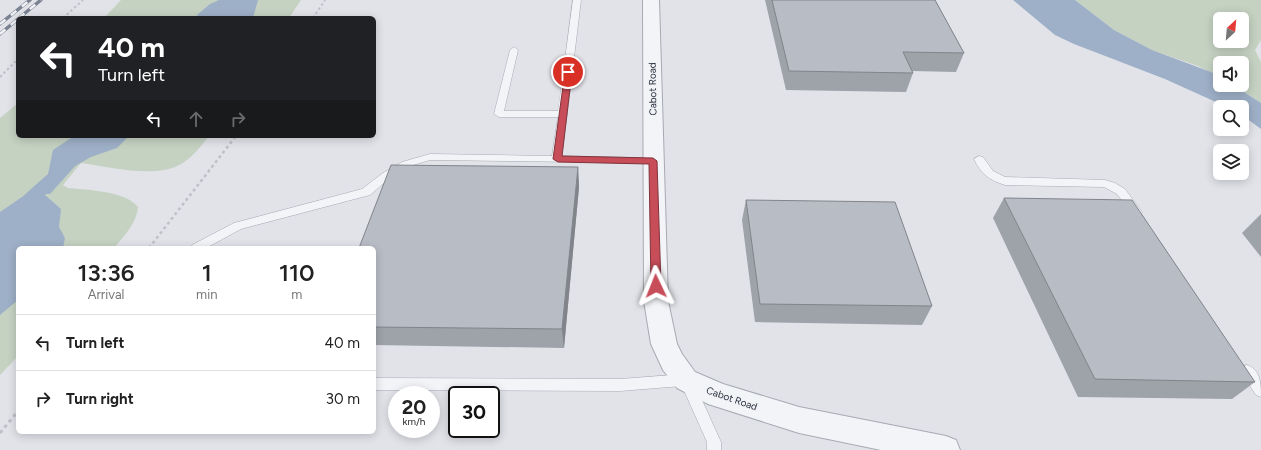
<!DOCTYPE html>
<html lang="en">
<head>
<meta charset="utf-8">
<style>
  :root { --surface:#fff; --page:#f2f2f2; --text:#222; --muted:#767676; --line:#e0e0e0 }
  body { margin:0; font-family:Figtree,sans-serif; background:var(--page); color:var(--text); height:100vh; display:flex; flex-direction:column; font-size:15px; white-space:nowrap }
  * { box-sizing:border-box; margin:0 }
  p { font-size:13px; color:var(--muted) }
  .icon { flex:none; width:22px; height:22px; fill:none; stroke:currentColor; stroke-width:2; stroke-linecap:round; stroke-linejoin:round }
  .map { position:relative; flex:1; overflow:hidden }
  .drawer { position:absolute; left:16px; top:246px; width:360px; height:188px; display:flex; flex-direction:column; background:var(--surface); border-radius:6px; box-shadow:0 2px 10px #0003 }
  .drawer>* { flex:none }
  .top-card { position:absolute; left:16px; top:16px; width:360px; height:122px; border-radius:6px; box-shadow:0 2px 10px #0003; background:#202124; color:#fff; overflow:hidden }
  .needle { width:26px; rotate:26deg }
  .fabs { position:absolute; left:1213px; top:12px; display:grid; gap:8px }
  .fabs a { display:grid; place-items:center; width:36px; height:36px; border-radius:6px; background:var(--surface); box-shadow:0 2px 10px #0003; font-size:20px }
  .speed { position:absolute; left:388px; top:386px; display:flex; gap:8px; font-size:20px; font-weight:700; text-align:center }
  .speed>* { display:grid; place-content:center; width:52px; height:52px; border-radius:50%; background:var(--surface); box-shadow:0 2px 10px #0003; line-height:1 }
  .speed small { font-size:10px; font-weight:400 }
  .speed .limit { border:2px solid #111; border-radius:6px; background:#fff; color:#111 }
  .pin { position:absolute; display:grid; place-items:center; width:34px; height:34px; color:#fff; margin:-17px; border:2px solid #fff; border-radius:50%; box-shadow:0 1px 4px #0007 }
  .me { position:absolute; width:44px; margin:-22px; rotate:358deg; stroke-linejoin:round; filter:drop-shadow(0 0 3px #0008) }
  .turn { display:flex; align-items:center; gap:14px; height:84px; padding:0 16px; font-size:18px }
  .turn .icon { width:52px; height:52px; stroke-width:2.5 }
  .turn b { display:block; font-size:28px; line-height:34px }
  .lanes { display:flex; align-items:center; height:38px; padding:0 16px; background:#0003; justify-content:center; gap:20px; direction:ltr }
  .lanes .off { opacity:.35 }
  .eta { display:flex; justify-content:space-evenly; align-items:center; height:68px; text-align:center }
  .eta b { font-size:24px; font-weight:600; line-height:28px }
  ul { padding:0; list-style:none }
  li { display:flex; align-items:center; gap:12px; height:56px; padding:0 16px; border-top:1px solid var(--line) }
  li div { flex:1 }
  li b { display:block; font-size:15px }
  li em { font-style:normal }
  .map>svg:first-child { display:block }
  .green { fill:#c5d2c2; fill-rule:evenodd }
  .water { fill:#9eb0c7 }
  .lines { fill:none; stroke-linecap:round; stroke-linejoin:round }
  .stream { fill:#9eb0c7; fill-rule:evenodd }
  .service-casing { stroke:#a6aab3; stroke-width:1 }
  .minor-casing { stroke:#a6aab3; stroke-width:2 }
  .path-far2 { stroke:#bfc1c7; stroke-width:2; stroke-dasharray:2.5 2.5; stroke-linecap:butt }
  .path-far1 { stroke:#bfc1c7; stroke-width:2.5; stroke-dasharray:3 3; stroke-linecap:butt }
  .path { stroke:#bfc1c7; stroke-width:3; stroke-dasharray:3.5 3.5; stroke-linecap:butt }
  .service { fill:#f3f4f7; fill-rule:evenodd }
  .minor { fill:#f3f4f7; fill-rule:evenodd }
  .rail-casing { stroke:#7b8291; stroke-width:3.5 }
  .rail { stroke:#f0f2f6; stroke-width:2.5; stroke-dasharray:7; stroke-linecap:butt }
  .wall { fill:#9ea2a9 }
  .shaded-wall { fill:#81848a }
  .building { fill:#b8bcc5; stroke:#81848a }
  .route { fill:#c74d59; stroke:#81323a }
  .labels { text-anchor:middle; stroke-width:3; stroke-linejoin:round; paint-order:stroke }
  .street-label { font-size:10px; fill:#2a313f; stroke:#f0f2f6 }
</style>
</head>
<body>
<div class="map">
<svg width="1261" height="450" viewBox="0 0 1261 450">
  <rect width="100%" height="100%" fill="#e1e3e9"/>
  <path class="green" d="M121 0H301L289 18H104Z
    M1075 0H1261V40L1255 50 1261 62V103L1233 85H1242V63H1220V77L1198 66 1152 50 1114 30ZM1220 19H1242V41H1220Z
    M18 103V136H209C201 146 192 158 181 164 156 179 109 167 81 163L63 185 68 188C88 190 126 191 138 207 137 223 124 236 114 248H18V356L0 375V118Z"/>
  <path class="water" d="M219 0H258L253 18H199L197 15 210 4Z
    M1013 0H1075L1114 30 1152 50 1211 72 1220 77V85H1233L1261 103V129L1242 115V107H1227L1165 79 1074 44 1055 35Z
    M74 136H129L117 148 91 157 63 173 45 195 61 209 59 227 65 238 63 248H18V300L0 315V212L22 197 48 174 53 150Z"/>
  <g class="lines">
    <path class="stream" d="M70 162H76L77 164 50 194H44L43 192 44 190Z"/>
    <defs>
      <path id="service" d="M573 0H581L562 156 653 158 657 159 658 161 657 163 430 160 410 166 391 177 370 195 241 229 206 248H190L192 245 234 223 362 189 383 173 402 162 430 154 552 156 558 117H499L494 114 510 50 514 47 518 50 504 111H558Z
        M979 156 983 157 993 171 1005 177 1105 180 1115 183 1125 189 1142 212 1141 215H1133L1117 194 1104 187 1005 185C989 180 981 174 974 159Z
        M1247 365C1261 370 1261 384 1261 397L1256 395 1240 371 1242 367Z
        M686 374 691 376 693 380 721 442V450H707V442L682 386 620 391 374 390V378L620 379Z"/>
      <path id="minor" d="M643 0H659L668 301 677 344 682 354 695 372 723 384 799 407 946 436 956 440 960 450H881L799 433 708 404 677 388 663 370 651 344 644 301Z"/>
    </defs>
    <use href="#service" class="service-casing"/>
    <use href="#minor" class="minor-casing"/>
    <path class="path-far2" d="M63 18 83 0
      M313 18 325 0
      M0 77 18 59"/>
    <path class="path-far1" d="M149 248 236 136"/>
    <path class="path" d="M0 433 18 411"/>
    <use href="#service" class="service"/>
    <use href="#minor" class="minor"/>
    <defs>
      <path id="rail" d="M19 18 41 0
        M0 24 30 0
        M0 34 18 19"/>
    </defs>
    <use href="#rail" class="rail-casing"/>
    <use href="#rail" class="rail"/>
  </g>
  <path class="wall" d="M765 0H935L964 53 956 72 912 71 913 73 906 92 786 90Z
    M578 167 579 187 564 348 374 345V248Z
    M1004 198 1255 382 1232 399 1078 397 993 218Z
    M746 200 932 306 922 325 755 322 742 220Z
    M1261 214V257L1242 233Z"/>
  <path class="shaded-wall" d="M578 167 579 187 564 348 562 329Z"/>
  <path class="building" d="M772 0H935L964 53 903 52 913 73 789 71Z
    M391 165 578 167 562 329 374 327V248H359Z
    M1004 198 1132 200 1255 382 1095 379Z
    M746 200 895 202 932 306 760 304Z"/>
  <path class="route" d="M568 69 572 72 562 156 653 158 657 161 661 286 659 289H652L651 286 649 164 558 162 553 159 565 72Z"/>
  <g class="labels">
    <g class="street-label">
      <text transform="translate(652 89) rotate(-91)" y="4">Cabot Road</text>
      <text transform="translate(732 398) rotate(19)" y="4">Cabot Road</text>
    </g>
  </g>
</svg>
<div class="fabs">
<a><svg class="needle" viewBox="-14 -14 28 28"><path d="M0-13l5 13h-10z" fill="#e53935"/><path d="M0 13l5-13h-10z" fill="#767676"/></svg></a>
<a><svg class="icon" aria-label="sound" viewBox="0 0 24 24"><path d="M4 9h4l5-4v14l-5-4H4zM17 9q2 3 0 6"/></svg></a>
<a><svg class="icon" aria-label="search" viewBox="0 0 24 24"><circle cx="10" cy="10" r="6"/><path d="M15 15l6 6"/></svg></a>
<a><svg class="icon" aria-label="layers" viewBox="0 0 24 24"><path d="M12 4l9 5-9 5-9-5zM3 14l9 5 9-5"/></svg></a>
</div>
<div class="speed"><div>20<small>km/h</small></div><div class="limit">30</div></div>
<div class="pin" style="left:568px;top:72px;background:#d93025"><svg class="icon" aria-label="arrive" viewBox="0 0 24 24"><path d="M6 21V4h12l-3 4 3 4H6"/></svg></div>
<svg class="me" style="left:656px;top:286px" viewBox="-20 -20 40 40"><path d="M0-17L14 15 0 8-14 15z" fill="#c74d59" stroke="#fff" stroke-width="4"/></svg>
<div class="top-card">
<div class="turn"><svg class="icon" aria-label="left" viewBox="0 0 24 24"><path d="M17 20v-9H6M10 6l-5 5 5 5"/></svg><div><b>40 m</b>Turn left</div></div>
<div class="lanes"><svg class="icon" aria-label="left" viewBox="0 0 24 24"><path d="M17 20v-9H6M10 6l-5 5 5 5"/></svg><svg class="icon off" aria-label="ahead" viewBox="0 0 24 24"><path d="M12 20V5M6 11l6-6 6 6"/></svg><svg class="icon off" aria-label="right" viewBox="0 0 24 24"><path d="M7 20v-9h11M14 6l5 5-5 5"/></svg></div>
</div>
<section class="drawer">
<div class="eta">
<div><b>13:36</b><p>Arrival</p></div>
<div><b>1</b><p>min</p></div>
<div><b>110</b><p>m</p></div>
</div>
<ul>
<li><svg class="icon" aria-label="left" viewBox="0 0 24 24"><path d="M17 20v-9H6M10 6l-5 5 5 5"/></svg><div><b>Turn left</b></div><em>40 m</em></li>
<li><svg class="icon" aria-label="right" viewBox="0 0 24 24"><path d="M7 20v-9h11M14 6l5 5-5 5"/></svg><div><b>Turn right</b></div><em>30 m</em></li>
</ul>
</section>
</div>
</body>
</html>
